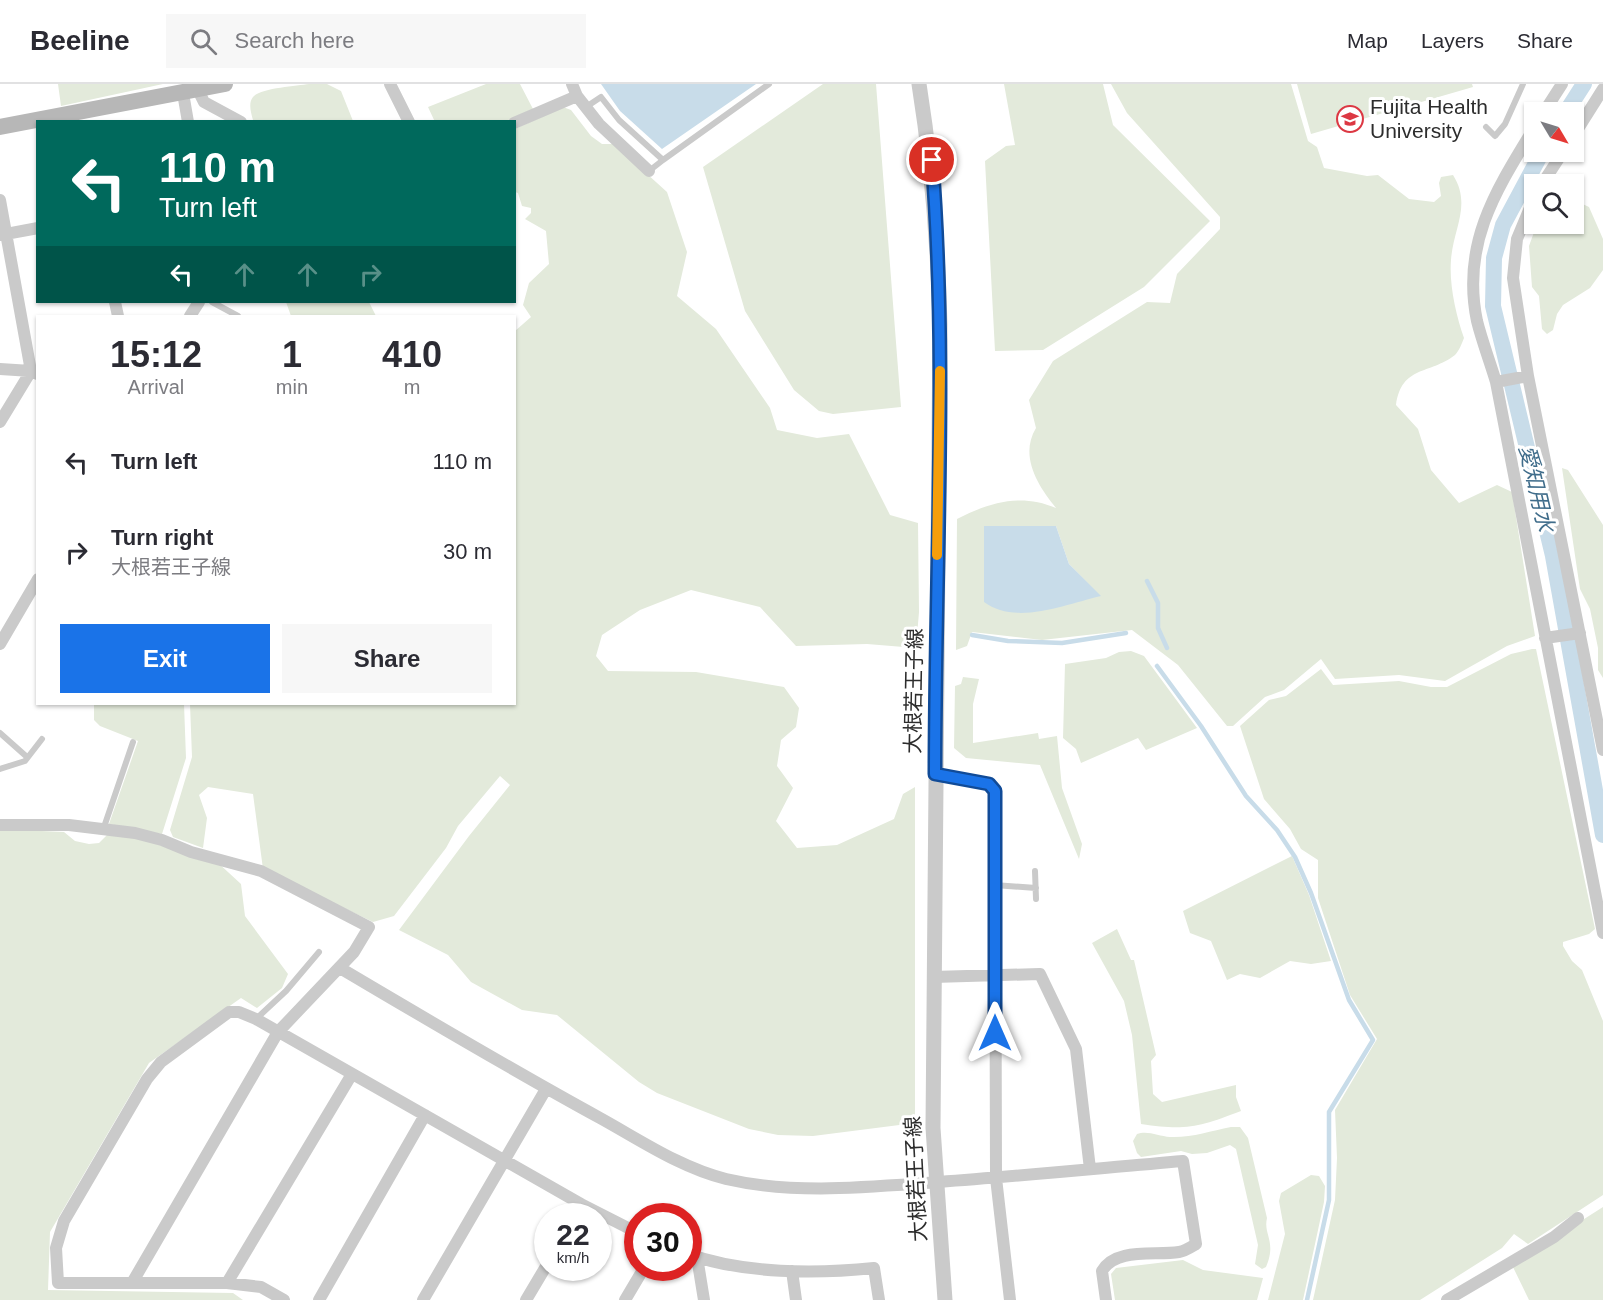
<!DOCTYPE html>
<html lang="en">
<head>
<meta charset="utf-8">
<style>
  :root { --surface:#fff; --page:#f7f7f7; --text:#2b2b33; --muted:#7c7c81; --line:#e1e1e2; --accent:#1a73e8 }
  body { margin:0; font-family:Arial,"Noto Sans JP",sans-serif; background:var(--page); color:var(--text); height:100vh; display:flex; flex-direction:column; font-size:22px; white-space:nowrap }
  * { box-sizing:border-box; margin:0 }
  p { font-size:20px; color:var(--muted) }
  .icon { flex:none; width:33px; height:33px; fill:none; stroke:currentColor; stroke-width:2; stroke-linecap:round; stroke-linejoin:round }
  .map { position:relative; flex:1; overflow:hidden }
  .side { position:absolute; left:36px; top:231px; width:480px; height:390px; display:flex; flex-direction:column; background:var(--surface); border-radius:0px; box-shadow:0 2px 4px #0004 }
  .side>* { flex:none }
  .top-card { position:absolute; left:36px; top:36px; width:480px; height:183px; border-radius:0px; box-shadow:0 2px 4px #0004; background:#00695c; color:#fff; overflow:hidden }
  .needle { width:39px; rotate:128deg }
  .tools { position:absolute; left:1524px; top:18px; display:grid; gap:12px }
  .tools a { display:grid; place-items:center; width:60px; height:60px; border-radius:0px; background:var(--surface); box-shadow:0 2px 4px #0004; font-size:30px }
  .speed { position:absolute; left:534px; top:1119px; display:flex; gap:12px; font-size:30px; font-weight:700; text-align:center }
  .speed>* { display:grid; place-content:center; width:78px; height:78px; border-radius:50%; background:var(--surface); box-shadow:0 2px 4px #0004; line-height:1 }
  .speed small { font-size:15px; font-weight:400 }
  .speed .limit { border:9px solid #d22; background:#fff; color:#111 }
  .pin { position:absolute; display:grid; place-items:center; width:51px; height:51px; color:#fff; margin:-26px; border:3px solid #fff; border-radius:50%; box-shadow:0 2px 6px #0007 }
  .me { position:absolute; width:66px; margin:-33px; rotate:0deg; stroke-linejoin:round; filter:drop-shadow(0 0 4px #0008) }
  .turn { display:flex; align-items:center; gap:21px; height:126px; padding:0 24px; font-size:27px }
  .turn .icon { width:78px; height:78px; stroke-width:2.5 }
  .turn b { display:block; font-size:42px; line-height:51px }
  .lanes { display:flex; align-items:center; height:57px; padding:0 24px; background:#0003; justify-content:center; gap:30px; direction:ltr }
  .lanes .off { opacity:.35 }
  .eta { display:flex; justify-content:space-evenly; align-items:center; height:102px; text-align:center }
  .eta b { font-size:36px; font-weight:700; line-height:42px }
  .action { display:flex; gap:12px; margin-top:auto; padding:12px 24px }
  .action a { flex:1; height:69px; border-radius:0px; background:var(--accent); color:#fff; font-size:24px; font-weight:700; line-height:69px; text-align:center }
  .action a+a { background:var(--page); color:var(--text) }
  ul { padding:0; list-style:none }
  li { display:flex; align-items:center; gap:18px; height:90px; padding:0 24px }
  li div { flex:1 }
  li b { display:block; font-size:22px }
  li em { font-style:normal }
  header { display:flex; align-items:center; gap:36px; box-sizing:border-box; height:84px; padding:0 30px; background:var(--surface); border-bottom:2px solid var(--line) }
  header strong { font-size:28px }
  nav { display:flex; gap:33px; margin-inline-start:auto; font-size:21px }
  .search { width:420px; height:54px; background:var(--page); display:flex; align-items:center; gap:15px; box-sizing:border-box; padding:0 21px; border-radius:0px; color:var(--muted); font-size:22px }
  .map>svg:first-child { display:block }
  .green { fill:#e3eadb; fill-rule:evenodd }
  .water { fill:#c8dce9 }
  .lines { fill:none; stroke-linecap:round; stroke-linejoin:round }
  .stream { stroke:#c8dce9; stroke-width:4.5 }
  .canal { stroke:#c8dce9; stroke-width:16 }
  .service { stroke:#cacaca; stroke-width:6 }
  .minor { stroke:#cacaca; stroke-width:12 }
  .tertiary { stroke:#cacaca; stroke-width:15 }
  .secondary { stroke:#b7b7b7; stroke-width:16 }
  .route-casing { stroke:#114b97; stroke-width:15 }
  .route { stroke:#1a73e8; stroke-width:10 }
  .slow { stroke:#f59e0b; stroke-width:10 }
  .labels { text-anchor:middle; stroke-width:6; stroke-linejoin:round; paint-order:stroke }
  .poi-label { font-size:21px; fill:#2d2d2d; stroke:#fff; text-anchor:start }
  .street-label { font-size:21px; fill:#2d2d2d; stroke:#fff }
  .water-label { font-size:22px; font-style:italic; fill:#406d8b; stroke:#fff }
</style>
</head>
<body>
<header>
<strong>Beeline</strong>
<div class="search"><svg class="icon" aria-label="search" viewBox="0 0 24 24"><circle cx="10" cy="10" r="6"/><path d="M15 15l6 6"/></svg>Search here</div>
<nav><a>Map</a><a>Layers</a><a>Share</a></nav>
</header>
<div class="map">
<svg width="1603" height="1216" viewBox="0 0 1603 1216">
  <rect width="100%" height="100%" fill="#fff"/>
  <path class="green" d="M58 0H163L61 22Z
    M309 0H327L341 7 353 37 253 36C251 29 248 19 253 13 260 4 297 2 309 0Z
    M486 0H520L533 25 506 37 435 38 428 23Z
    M823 0H876L901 323 833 330 819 327 794 306 745 227 703 83Z
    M1004 0H1103L1113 41 1210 137 1144 203 1043 266 995 267 985 77 1006 62 1015 61Z
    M1111 0H1291L1308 57 1317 63 1324 84 1367 92 1378 91 1409 115 1434 118 1441 112 1439 99 1441 93 1453 91C1472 121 1453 145 1451 176 1449 201 1456 231 1464 254 1462 259 1459 267 1455 271 1429 291 1402 281 1396 321L1418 345 1431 386 1459 419 1497 401 1512 408 1535 552 1507 562 1445 597 1399 591 1335 595 1321 575 1284 606 1265 613 1233 642H1227L1178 581 1132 546 1042 556 972 548 967 562 956 566 957 435C990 418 1021 409 1056 424 1038 402 1019 372 1036 344L1029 316 1053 277 1147 218 1170 219 1177 190 1220 145V133L1127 29ZM984 442H1056L1069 480 1100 512Z
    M1297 0H1472L1473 3 1311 50Z
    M563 23 571 26 591 52 602 60H614L667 108 687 168 677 212 716 245 770 324 777 346 817 354 849 350 890 431 918 439 919 528 916 564 867 560 796 562 760 523 691 506 640 526 602 551 596 572 608 587 696 588 784 603 799 624 796 643 781 656 777 682 793 704 776 737 797 764 837 761 894 735 903 710 915 703V1039L813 1052 778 1051 749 1045 657 1009 639 998 557 931 522 926 471 898 448 871 399 846 469 752 510 701 500 692 458 742 446 764 394 832 373 838 263 785 253 710 208 703 199 711 207 734 203 764 173 753 170 746 192 673 190 620H514L515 247 531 233 523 221 529 199 549 180 546 147 525 135 531 129V124L522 122 518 109 515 108V45Z
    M1574 116 1589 123 1603 155V186L1590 204 1563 221 1557 230 1553 246 1547 250 1542 245 1539 212 1532 203 1529 162 1537 140H1574Z
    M286 218H369L376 232H291Z
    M1562 384 1568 386 1603 441V594L1598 586V564L1590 525 1580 505Z
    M1532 565H1536L1595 845 1589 850 1563 858V862L1572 877 1582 886 1603 937V1111L1528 1160 1514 1150 1502 1164 1420 1216H1313L1335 1116 1337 1074 1335 1026 1377 955 1350 911 1318 814V776L1301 765 1290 745 1264 715 1240 642 1269 616 1286 612 1321 585 1333 601 1399 597 1431 603H1447L1511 570Z
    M1131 567 1144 572 1197 644 1146 666 1138 654 1081 679 1076 665 1063 654 1065 580 1106 574 1119 568Z
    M963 593 979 595 973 620V659L1038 649 1039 655 1057 652 1062 704 1082 760 1079 775 1040 681 966 674 954 664 955 602 961 600Z
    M94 620H184L186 674 162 750 109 740 138 657 100 642 94 636Z
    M19 746 64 748 75 757 89 760 99 759 108 750 132 753 216 777 241 800 245 832 288 890 282 904 257 924 241 914 149 979 50 1148 48 1206 233 1209 243 1216H0V747Z
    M1292 772 1309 811 1331 877 1311 880 1290 877 1260 894 1240 890 1227 896 1211 857 1190 849 1183 827Z
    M1117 845 1131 876H1134L1156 971 1151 977 1153 1010 1162 1018 1236 1001V1013L1241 1027C1199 1043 1186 1047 1141 1040L1132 951 1124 917 1092 859Z
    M1231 1043H1240L1248 1054 1267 1134C1263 1151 1277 1157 1266 1183L1262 1185 1255 1180 1258 1161 1236 1065 1230 1061 1207 1069 1192 1070 1181 1067 1141 1073 1137 1069 1133 1057 1137 1050C1147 1046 1159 1052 1170 1053 1191 1054 1210 1047 1231 1043Z
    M1311 1091 1319 1092 1325 1102 1324 1118 1303 1216H1268L1285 1150 1279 1117 1281 1109Z
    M1603 1123V1216H1529L1512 1181Z
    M1183 1176 1203 1186 1263 1194 1257 1216H1115L1111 1190 1116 1184Z"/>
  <path class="water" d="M601 0H756L662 65 620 27Z
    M984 442H1056L1069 480 1101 512C1066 520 1016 542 984 518Z"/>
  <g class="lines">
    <path class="stream" d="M1147 497 1158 519V544L1167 564
      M972 551 1008 557 1062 559 1126 549
      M1157 582 1201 642 1246 712 1277 746 1295 773 1311 809 1349 916 1373 956 1329 1028V1116L1307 1216"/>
    <path class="canal" d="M1566 28 1584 0
      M1542 68 1503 141 1494 174 1493 222 1553 472 1603 751"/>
    <path class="service" d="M586 23 601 13 619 36 663 76 649 87
      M1486 43 1495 52 1505 40 1523 0
      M663 76 769 0
      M212 218 238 232
      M0 649 27 673
      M0 685 25 677 42 655
      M103 746 133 658
      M1035 787 1036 815
      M994 801 1036 804
      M256 935 286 907 319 868"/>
    <path class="minor" d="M390 0 409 38
      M198 6 204 18 241 38
      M183 9 188 38
      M577 12 599 40 649 87
      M1544 28 1562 0
      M514 39 577 12 572 0
      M1534 44C1496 106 1461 160 1477 237 1482 257 1490 278 1496 298L1603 849
      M1574 51 1603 5
      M1542 100 1563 68
      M1534 114 1517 155 1513 194 1528 292 1603 666
      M0 116 31 287 0 338
      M0 151 38 144
      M115 218 118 232
      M190 232 199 218
      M0 285 31 287 37 290
      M1496 298 1528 292
      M1545 554 1580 549
      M0 560 38 495
      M935 690 989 700 995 707 996 1094 1010 1216
      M0 741H69L135 749 162 756 191 768 261 787 369 843 354 868 278 948 132 1199
      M340 884C426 935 512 986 600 1034 640 1056 681 1084 726 1095 795 1111 869 1103 939 1098 1020 1092 1102 1084 1183 1077L1196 1160C1191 1163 1185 1167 1179 1168 1155 1172 1116 1163 1102 1187L1106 1216
      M933 893 1040 890 1076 965 1090 1085
      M574 1132 581 1120
      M688 1170C744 1190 816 1190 874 1184L879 1216
      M697 1173 704 1216
      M792 1187 796 1216
      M227 1199 352 990
      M284 1216 261 1203 227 1199H58L56 1164 64 1137 147 995 161 978 229 928H239L256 935 581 1120 638 1149
      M319 1216 425 1031
      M423 1216 546 1005
      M526 1216 548 1179
      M625 1216 644 1184
      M1447 1216 1554 1153 1578 1134"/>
    <path class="tertiary" d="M919 0C932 81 938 160 940 241L933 1044 945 1216"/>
    <path class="secondary" d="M0 43 225 0"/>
  </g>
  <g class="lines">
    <defs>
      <path id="route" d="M932 76C948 280 935 485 935 690L989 700 995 707V949"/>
    </defs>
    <use href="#route" class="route-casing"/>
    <use href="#route" class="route"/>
    <path class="slow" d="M937 471 940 287"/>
  </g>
  <defs>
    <symbol id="university-ring" viewBox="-11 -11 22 22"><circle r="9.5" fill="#fff" stroke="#dc3843" stroke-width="1.5"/><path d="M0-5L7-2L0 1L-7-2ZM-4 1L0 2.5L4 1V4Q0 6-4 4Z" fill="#dc3843"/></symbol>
  </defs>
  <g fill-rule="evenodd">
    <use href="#university-ring" x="1335" y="20" width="30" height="30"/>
  </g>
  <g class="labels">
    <g class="poi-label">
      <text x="1370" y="30">Fujita Health<tspan x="1370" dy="24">University</tspan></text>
    </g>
    <g class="street-label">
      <text transform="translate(914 607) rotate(-89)" y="7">大根若王子線</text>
      <text transform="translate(916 1095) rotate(-93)" y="7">大根若王子線</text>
    </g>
    <g class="water-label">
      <text transform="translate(1537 404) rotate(77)" y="8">愛知用水</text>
    </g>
  </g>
</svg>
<div class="tools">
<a><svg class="needle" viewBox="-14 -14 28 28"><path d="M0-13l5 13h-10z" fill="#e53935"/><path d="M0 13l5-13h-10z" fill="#7c7c81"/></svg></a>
<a><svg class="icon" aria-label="search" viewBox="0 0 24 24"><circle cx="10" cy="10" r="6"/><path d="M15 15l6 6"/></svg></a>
</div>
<div class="speed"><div>22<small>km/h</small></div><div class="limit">30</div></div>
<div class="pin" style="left:932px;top:76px;background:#d93025"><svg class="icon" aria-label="arrive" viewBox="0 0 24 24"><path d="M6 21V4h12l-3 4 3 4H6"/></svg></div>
<svg class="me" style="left:995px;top:949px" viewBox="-20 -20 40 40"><path d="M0-17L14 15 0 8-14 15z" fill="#1a73e8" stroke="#fff" stroke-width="4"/></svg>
<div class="top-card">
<div class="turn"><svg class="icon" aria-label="left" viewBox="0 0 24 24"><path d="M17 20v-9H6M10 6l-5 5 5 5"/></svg><div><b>110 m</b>Turn left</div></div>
<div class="lanes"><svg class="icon" aria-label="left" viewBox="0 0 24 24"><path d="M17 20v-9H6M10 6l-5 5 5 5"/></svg><svg class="icon off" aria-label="ahead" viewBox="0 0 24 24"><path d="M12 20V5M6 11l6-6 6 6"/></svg><svg class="icon off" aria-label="ahead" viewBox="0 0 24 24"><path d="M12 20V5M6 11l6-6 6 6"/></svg><svg class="icon off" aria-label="right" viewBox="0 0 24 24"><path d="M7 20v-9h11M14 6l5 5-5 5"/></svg></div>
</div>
<section class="side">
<div class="eta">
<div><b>15:12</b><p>Arrival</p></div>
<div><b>1</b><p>min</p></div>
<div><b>410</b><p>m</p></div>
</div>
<ul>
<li><svg class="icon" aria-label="left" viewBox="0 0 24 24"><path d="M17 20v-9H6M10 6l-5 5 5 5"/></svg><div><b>Turn left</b></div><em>110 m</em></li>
<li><svg class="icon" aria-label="right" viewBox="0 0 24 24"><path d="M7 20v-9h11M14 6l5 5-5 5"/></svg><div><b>Turn right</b><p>大根若王子線</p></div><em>30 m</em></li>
</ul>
<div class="action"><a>Exit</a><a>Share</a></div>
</section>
</div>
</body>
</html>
